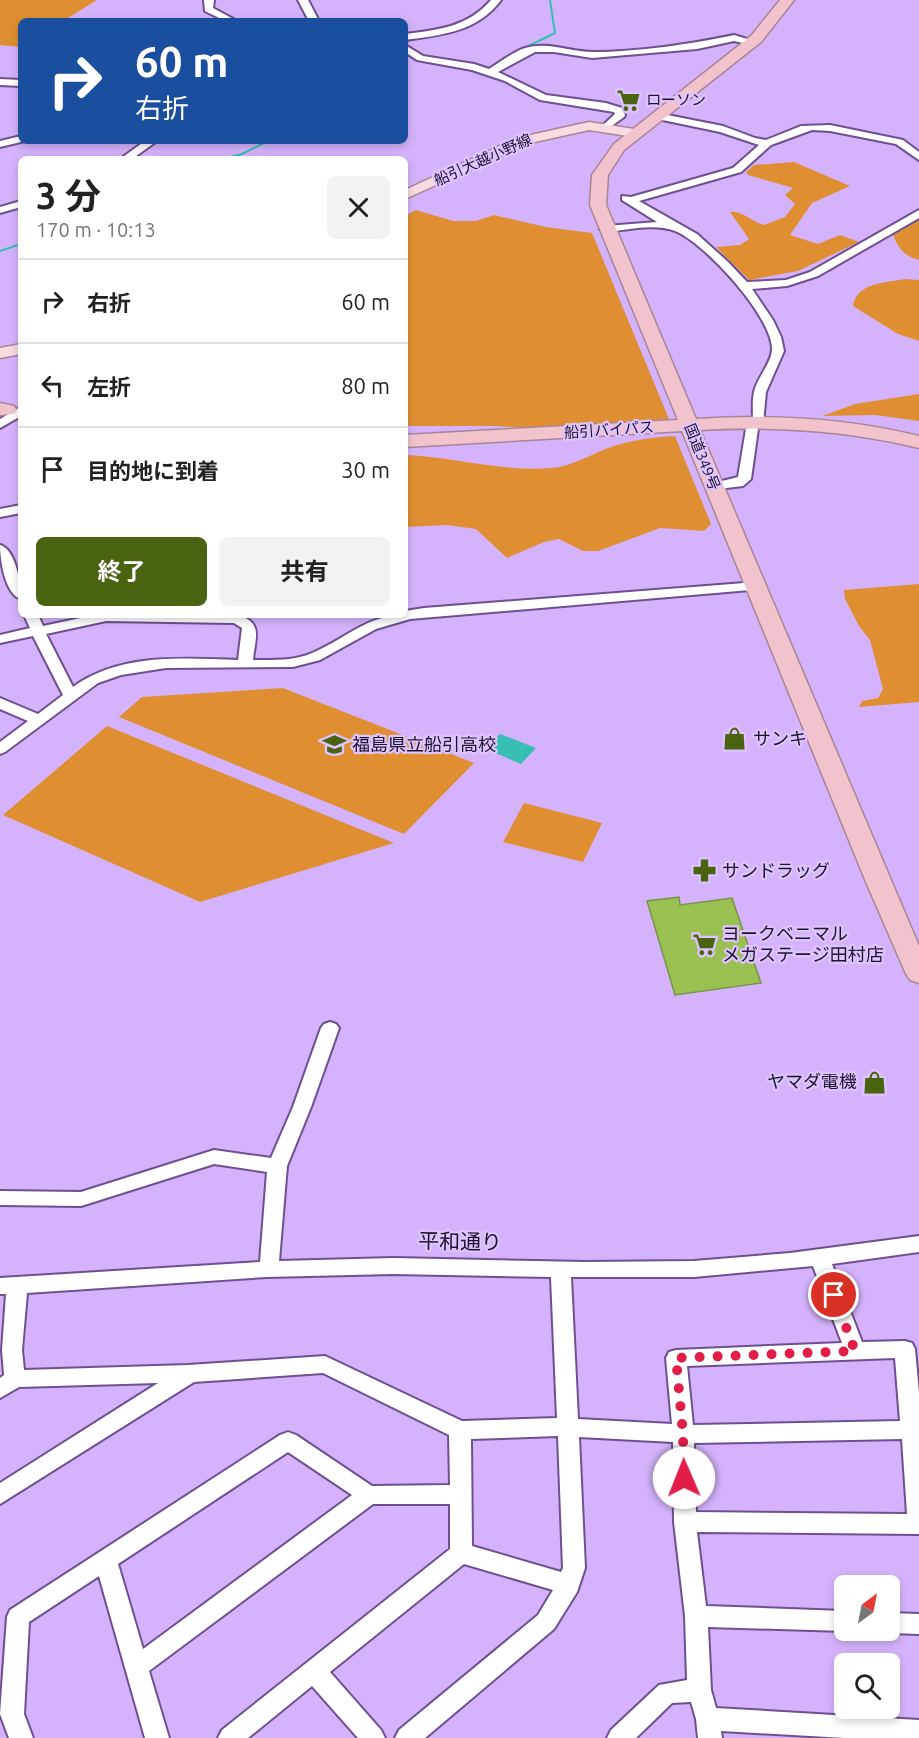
<!DOCTYPE html>
<html lang="ja">
<head>
<meta charset="utf-8">
<style>
  :root { --surface:#fff; --page:#f2f2f2; --text:#222; --muted:#767676; --line:#e0e0e0; --accent:#4a6311 }
  body { margin:0; font-family:Ubuntu,"Noto Sans JP",sans-serif; background:var(--page); color:var(--text); height:100vh; display:flex; flex-direction:column; font-size:22px; white-space:nowrap }
  * { box-sizing:border-box; margin:0 }
  p { font-size:20px; color:var(--muted) }
  .icon { flex:none; width:33px; height:33px; fill:none; stroke:currentColor; stroke-width:2; stroke-linecap:round; stroke-linejoin:round }
  .map { position:relative; flex:1; overflow:hidden }
  .drawer { position:absolute; left:18px; top:156px; width:390px; height:462px; display:flex; flex-direction:column; background:var(--surface); border-radius:9px; box-shadow:0 3px 9px #0003 }
  .drawer>* { flex:none }
  .guide { position:absolute; left:18px; top:18px; width:390px; height:126px; border-radius:9px; box-shadow:0 3px 9px #0003; background:#1a4fa0; color:#fff; overflow:hidden }
  .needle { width:39px; rotate:32deg }
  .fabs { position:absolute; left:834px; top:1575px; display:grid; gap:12px }
  .fabs a { display:grid; place-items:center; width:66px; height:66px; border-radius:9px; background:var(--surface); box-shadow:0 3px 9px #0003; font-size:30px }
  .pin { position:absolute; display:grid; place-items:center; width:51px; height:51px; color:#fff; margin:-26px; border:3px solid #fff; border-radius:50%; box-shadow:0 2px 6px #0007 }
  .me { position:absolute; width:66px; margin:-33px; rotate:359deg; stroke-linejoin:round; filter:drop-shadow(0 0 4px #0008) }
  .turn { display:flex; align-items:center; gap:21px; height:126px; padding:0 18px; font-size:27px }
  .turn .icon { width:78px; height:78px; stroke-width:2.5 }
  .turn b { display:block; font-size:42px; line-height:51px }
  .round { display:grid; place-items:center; flex:none; width:63px; height:63px; border-radius:9px; background:var(--page) }
  .headline { display:flex; align-items:center; justify-content:space-between; height:102px; padding:0 18px }
  h1 { font-size:36px; font-weight:700; line-height:45px }
  .action { display:flex; gap:12px; margin-top:auto; padding:12px 18px }
  .action a { flex:1; height:69px; border-radius:9px; background:var(--accent); color:#fff; font-size:24px; font-weight:700; line-height:69px; text-align:center }
  .action a+a { background:var(--page); color:var(--text) }
  ul { padding:0; list-style:none }
  li { display:flex; align-items:center; gap:18px; height:84px; padding:0 18px; border-top:2px solid var(--line) }
  li div { flex:1 }
  li b { display:block; font-size:22px }
  li em { font-style:normal }
  .map>svg:first-child { display:block }
  .green { fill:#df8f31 }
  .water { fill:#36bfb2 }
  .lines { fill:none; stroke-linecap:round; stroke-linejoin:round }
  .stream { stroke:#36bfb2; stroke-width:2 }
  .building { fill:#9bc052; stroke:#789348; stroke-width:1.5 }
  .minor-casing { stroke:#6e4f90; stroke-width:4 }
  .major-casing { stroke:#a88594; stroke-width:3 }
  .highway-casing { stroke:#a88594; stroke-width:3 }
  .minor { fill:#fff; fill-rule:evenodd }
  .major { fill:#f7dbe0; fill-rule:evenodd }
  .highway { fill:#f2c3cc; fill-rule:evenodd }
  .route { stroke:#e11d48; stroke-width:10; stroke-dasharray:0 18 }
  .labels { text-anchor:middle; stroke-width:4.5; stroke-linejoin:round; paint-order:stroke }
  .far-poi-label { font-size:15px; fill:#1f122d; stroke:#dec4fe; text-anchor:start }
  .far-street-label { font-size:15px; fill:#1f122d; stroke:#dec4fe }
  .poi-label { font-size:18px; fill:#1f122d; stroke:#dec4fe; text-anchor:start }
  .near-street-label { font-size:21px; fill:#1f122d; stroke:#dec4fe }
</style>
</head>
<body>
<div class="map">
<svg width="919" height="1738" viewBox="0 0 919 1738">
  <rect width="100%" height="100%" fill="#d5b3fc"/>
  <path class="green" d="M0 0H97L63 21H21V47L0 45Z
    M794 162 850 186 812 203 790 235 818 244 840 235 859 242 798 271 749 280 716 247 740 245 749 239 730 212C742 210 752 222 764 225L785 217 795 204 785 195 793 188 748 175 746 172 754 165Z
    M416 210 453 221H476L494 215 546 227 592 233 669 419 540 429 496 426H405V216Z
    M919 220V260C904 256 899 249 893 235Z
    M905 279 919 280V341L898 334 853 306C857 282 886 283 905 279Z
    M919 394V421L875 415 822 416 855 404Z
    M675 436 711 524 704 531 660 528 598 551H583L559 539 544 542 507 558 476 529 447 525 405 527V455C455 457 501 472 551 468 570 467 590 455 608 448 630 440 652 437 675 436Z
    M919 584V702L859 707 862 701 878 698 883 689 870 640 859 626 845 599 844 590Z
    M283 688 474 763 404 834 119 717 142 697Z
    M107 726 394 843 200 902 3 815Z
    M524 803 602 823 583 862 503 842Z"/>
  <path class="water" d="M500 734 536 748 521 764 486 749Z"/>
  <g class="lines">
    <path class="stream" d="M516 52 555 33 550 0
      M405 57 410 55
      M446 60 490 68 502 61
      M223 159 242 154 268 141
      M0 251 21 244"/>
  </g>
  <path class="building" d="M679 897 680 905 732 898 761 983 675 995 647 901Z"/>
  <g class="lines">
    <defs>
      <path id="minor" d="M204 0H214L213 8 237 21H225L205 11Z
        M298 0H308L319 21H309Z
        M491 0H501C477 32 442 35 405 40V34C438 30 468 27 491 0Z
        M734 35 757 42 752 45 734 41 697 49 592 58 554 52H535L498 72 546 95 606 103 622 108 625 115 624 117 606 130 601 127 615 114 614 112 540 100 505 81 472 70 417 60 405 52V45L423 56 474 64 489 69C500 62 513 52 525 48 548 41 570 52 593 52 636 52 692 44 734 35Z
        M0 79 21 80V86L0 85Z
        M657 113 723 126 755 138 766 140 801 126 830 125 903 140 919 152V160L896 144 830 131 812 130 771 145 741 172 639 201 697 234 728 262 747 282 786 280 810 272 919 210V218L818 276 787 286 752 289 773 320 781 337 784 351 766 392 763 423 759 424 753 420C753 411 752 401 754 392 757 378 771 364 772 350 773 317 704 242 675 231 654 223 627 230 606 232L600 229 606 226 657 222 622 200V196L631 197 733 168 759 145 720 132 653 118 652 116Z
        M21 136V141H25L0 147V141Z
        M145 141H157L132 159H120Z
        M21 201V207L0 213V207Z
        M21 407V416L0 428V419Z
        M752 425 758 429 751 479 743 486 710 490 708 487 710 484 738 477 746 429Z
        M21 505V513L0 517V509Z
        M0 545C16 549 21 585 21 599 5 595 0 559 0 545Z
        M757 582 762 583 764 586 762 589 410 619 376 629 320 660 293 667 166 668 121 675 98 683 5 752 0 754V742L28 721 0 709V698L38 714 63 695 33 636 0 643V635L30 628 24 615H38L43 626 95 615H237C264 622 255 638 253 660 273 660 294 661 312 653 346 639 366 615 405 615V611L424 608ZM106 621 234 623 242 628 238 660C183 658 120 653 73 687L46 634Z
        M330 1022 336 1024 339 1028 311 1107 287 1166 279 1261 394 1258 585 1262 694 1261 790 1253 919 1236V1252L832 1264 862 1342 905 1341 912 1343 915 1349 919 1393V1534L697 1532 706 1606 844 1611V1630H846L844 1631 708 1627 711 1690 716 1708 919 1720V1738H845L721 1731 722 1738H698L696 1719 691 1702 672 1703 636 1738H607L611 1730 659 1685 687 1680 685 1616 674 1522 673 1442 579 1437 585 1568 577 1592 554 1629 425 1738H395L399 1730 538 1615 553 1590 464 1564 330 1672 381 1730 385 1738H358L312 1686 248 1738H218L222 1730 450 1549V1504H373L149 1671 169 1738H145L99 1576 29 1622 24 1714 33 1738H9L0 1714 7 1617 10 1610 280 1435 288 1432 296 1435 372 1486 450 1485 449 1435 323 1373 194 1382 0 1504V1483L158 1383 19 1387 0 1398V1378L4 1375 2 1350 6 1294H0V1278L260 1262 267 1172 214 1164 81 1206 0 1205V1191L81 1192 214 1150 271 1158 293 1107 321 1028 324 1024ZM813 1266 842 1343 676 1350 669 1352 666 1358 672 1424 578 1419 571 1277H694ZM394 1274 551 1277 557 1418 462 1421 325 1356 188 1365 24 1370 22 1350 27 1293 267 1277ZM895 1358 900 1421 693 1425 687 1366ZM558 1436 563 1568 561 1572 472 1546 471 1439ZM902 1439 907 1514 696 1512 694 1443ZM288 1452 352 1495 143 1649 118 1564Z
        M890 1613 919 1614V1634L890 1633 882 1630H890Z"/>
      <path id="major" d="M589 122 634 129 641 133 634 137 589 130 526 144 405 199V190L517 138Z
        M21 344V354L0 358V348Z"/>
      <path id="highway" d="M780 0H794L761 42 624 150 608 175 606 205 696 419C772 414 845 418 919 436V448C846 430 775 426 700 430L919 946V983L910 980 906 974 866 882 682 431 405 447V435L678 420 590 205 592 175 614 144 751 36Z
        M0 403 14 406 17 410 14 414 0 415Z"/>
    </defs>
    <use href="#minor" class="minor-casing"/>
    <use href="#major" class="major-casing"/>
    <use href="#highway" class="highway-casing"/>
    <use href="#minor" class="minor"/>
    <use href="#major" class="major"/>
    <use href="#highway" class="highway"/>
  </g>
  <g class="lines">
    <path class="route" d="M684 1478 683 1434 676 1358 855 1351 834 1295"/>
  </g>
  <defs>
    <symbol id="supermarket-bare" viewBox="-9 -9 18 18"><path d="M-6-5.5h2.5l.6 2H6L4.5 2H-2.5L-4.4-4H-6ZM-1.5 3.2a1.3 1.3 0 1 0 .1 0ZM3 3.2a1.3 1.3 0 1 0 .1 0Z" fill="#4a6311" stroke="#dec4fe" stroke-width="2.5" paint-order="stroke"/></symbol>
    <symbol id="shop-bare" viewBox="-9 -9 18 18"><path d="M-5-2.5h2.3a2.7 3.5 0 0 1 5.4 0H5L5.5 6h-11ZM-1.5-2.5h3a1.5 2.3 0 0 0-3 0Z" fill="#4a6311" stroke="#dec4fe" stroke-width="2.5" paint-order="stroke"/></symbol>
    <symbol id="school-bare" viewBox="-9 -9 18 18"><path d="M0-5L7-2L0 1L-7-2ZM-4 1L0 2.5L4 1V4Q0 6-4 4Z" fill="#4a6311" stroke="#dec4fe" stroke-width="2.5" paint-order="stroke"/></symbol>
    <symbol id="pharmacy-bare" viewBox="-9 -9 18 18"><path d="M-2-6h4v4h4v4h-4v4h-4v-4h-4v-4h4Z" fill="#4a6311" stroke="#dec4fe" stroke-width="2.5" paint-order="stroke"/></symbol>
  </defs>
  <g fill-rule="evenodd">
    <use href="#supermarket-bare" x="612" y="84" width="33" height="33"/>
    <use href="#shop-bare" x="718" y="722" width="33" height="33"/>
    <use href="#school-bare" x="318" y="728" width="33" height="33"/>
    <use href="#pharmacy-bare" x="688" y="854" width="33" height="33"/>
    <use href="#supermarket-bare" x="688" y="928" width="33" height="33"/>
    <use href="#shop-bare" x="858" y="1066" width="33" height="33"/>
  </g>
  <g class="labels">
    <g class="far-poi-label">
      <text x="646" y="105">ローソン</text>
    </g>
    <g class="far-street-label">
      <text transform="translate(483 160) rotate(-24)" y="5">船引大越小野線</text>
      <text transform="translate(609 430) rotate(-4)" y="5">船引バイパス</text>
      <text transform="translate(702 457) rotate(68)" y="5">国道349号</text>
    </g>
    <g class="poi-label">
      <text x="753" y="745">サンキ</text>
      <text x="352" y="751">福島県立船引高校</text>
      <text x="722" y="877">サンドラッグ</text>
      <text x="722" y="940">ヨークベニマル<tspan x="722" dy="21">メガステージ田村店</tspan></text>
      <text x="857" y="1088" text-anchor="end">ヤマダ電機</text>
    </g>
    <g class="near-street-label">
      <text transform="translate(460 1242) rotate(1)" y="7">平和通り</text>
    </g>
  </g>
</svg>
<div class="fabs">
<a><svg class="needle" viewBox="-14 -14 28 28"><path d="M0-13l5 13h-10z" fill="#e53935"/><path d="M0 13l5-13h-10z" fill="#767676"/></svg></a>
<a><svg class="icon" aria-label="search" viewBox="0 0 24 24"><circle cx="10" cy="10" r="6"/><path d="M15 15l6 6"/></svg></a>
</div>
<div class="pin" style="left:834px;top:1295px;background:#d93025"><svg class="icon" aria-label="arrive" viewBox="0 0 24 24"><path d="M6 21V4h12l-3 4 3 4H6"/></svg></div>
<svg class="me" style="left:684px;top:1478px" viewBox="-20 -20 40 40"><circle r="19" fill="#fff"/><path d="M0-13L10 11 0 6-10 11z" fill="#e11d48"/></svg>
<div class="guide">
<div class="turn"><svg class="icon" aria-label="right" viewBox="0 0 24 24"><path d="M7 20v-9h11M14 6l5 5-5 5"/></svg><div><b>60 m</b>右折</div></div>
</div>
<section class="drawer">
<div class="headline"><div><h1>3 分</h1><p>170 m · 10:13</p></div><a class="round"><svg class="icon" aria-label="close" viewBox="0 0 24 24"><path d="M6 6l12 12M18 6L6 18"/></svg></a></div>
<ul>
<li><svg class="icon" aria-label="right" viewBox="0 0 24 24"><path d="M7 20v-9h11M14 6l5 5-5 5"/></svg><div><b>右折</b></div><em>60 m</em></li>
<li><svg class="icon" aria-label="left" viewBox="0 0 24 24"><path d="M17 20v-9H6M10 6l-5 5 5 5"/></svg><div><b>左折</b></div><em>80 m</em></li>
<li><svg class="icon" aria-label="arrive" viewBox="0 0 24 24"><path d="M6 21V4h12l-3 4 3 4H6"/></svg><div><b>目的地に到着</b></div><em>30 m</em></li>
</ul>
<div class="action"><a>終了</a><a>共有</a></div>
</section>
</div>
</body>
</html>
